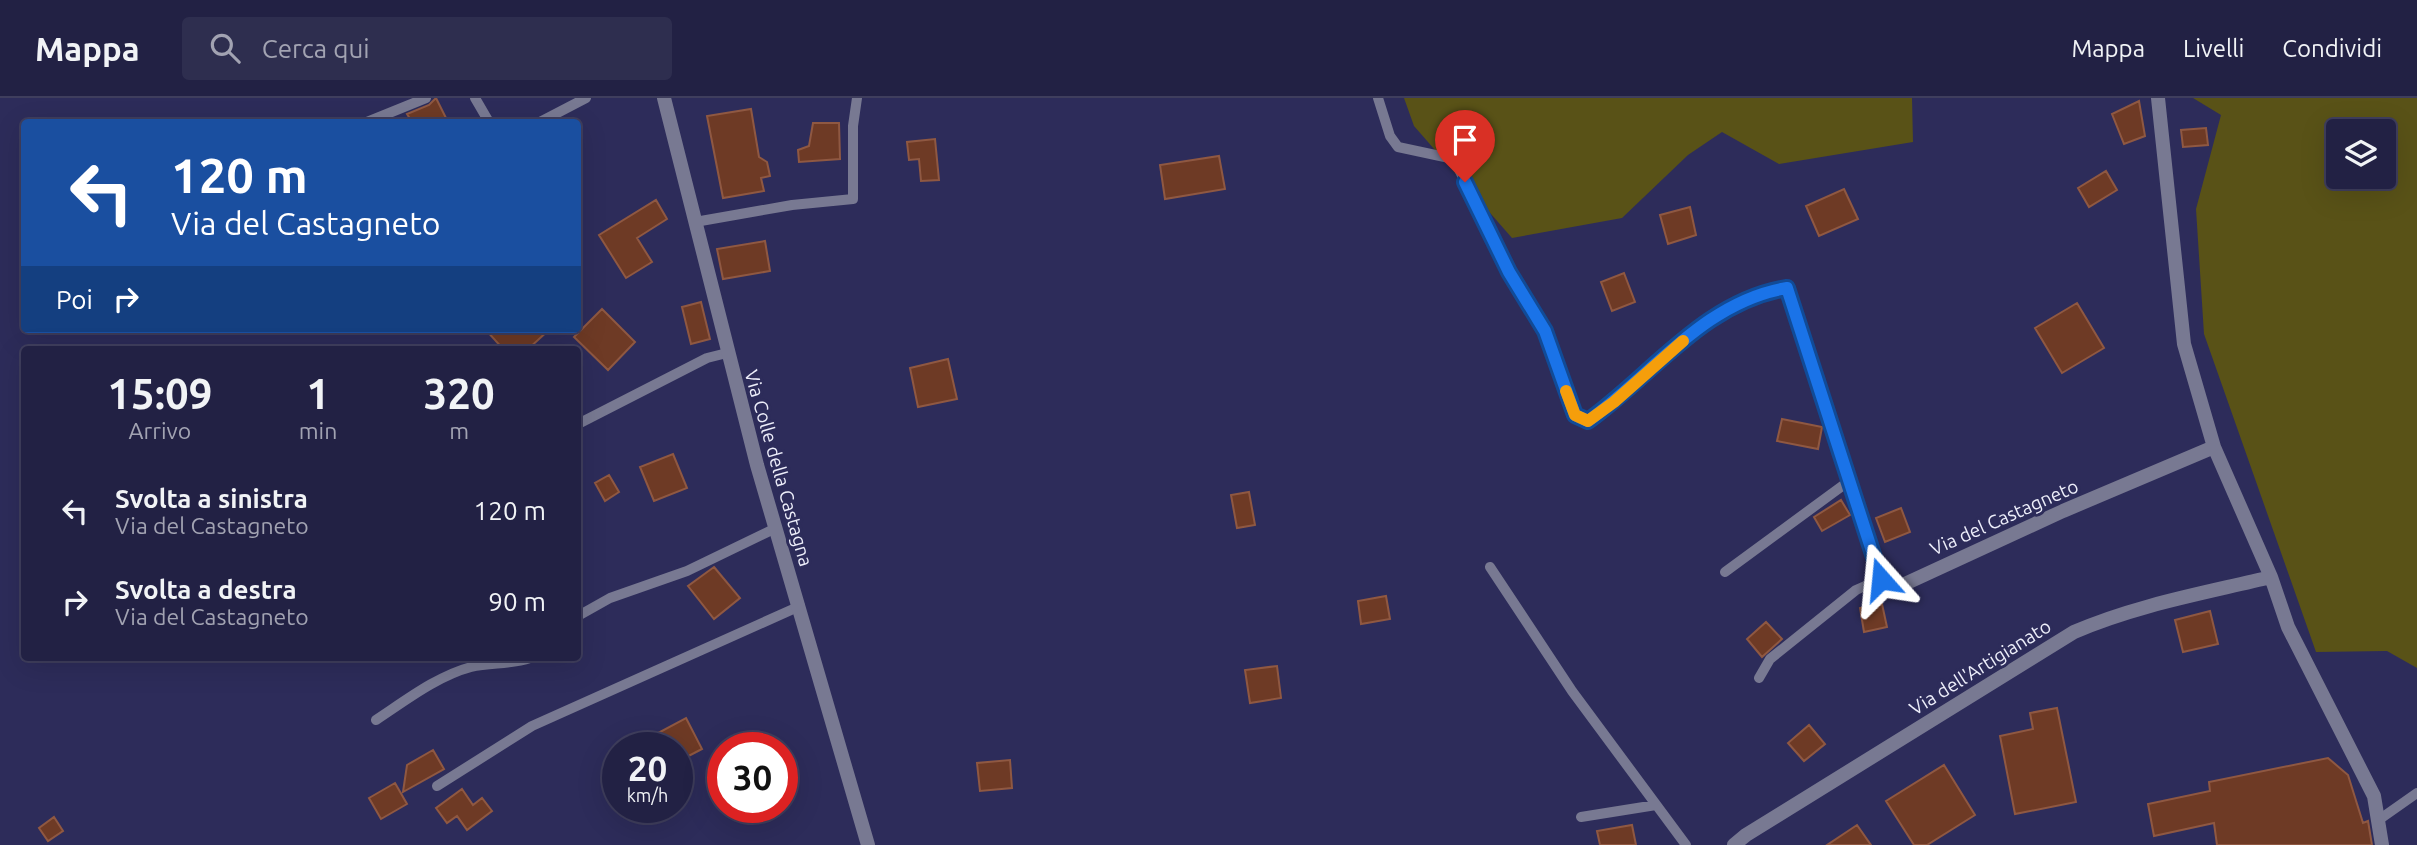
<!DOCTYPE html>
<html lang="it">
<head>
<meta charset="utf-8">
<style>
  :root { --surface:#222144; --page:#2e2e4f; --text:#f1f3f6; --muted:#a2a3b2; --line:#3f3e5d }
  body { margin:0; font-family:Ubuntu,sans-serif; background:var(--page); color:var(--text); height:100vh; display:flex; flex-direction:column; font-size:26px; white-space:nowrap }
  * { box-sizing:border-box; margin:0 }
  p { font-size:23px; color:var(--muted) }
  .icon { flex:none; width:38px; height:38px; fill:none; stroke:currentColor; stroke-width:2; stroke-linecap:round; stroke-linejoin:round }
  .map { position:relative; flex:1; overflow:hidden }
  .drawer { position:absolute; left:21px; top:248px; width:560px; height:315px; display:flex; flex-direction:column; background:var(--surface); border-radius:7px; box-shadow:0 7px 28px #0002,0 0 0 2px var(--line) }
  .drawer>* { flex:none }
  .guide { position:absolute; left:21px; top:21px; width:560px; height:214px; border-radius:7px; box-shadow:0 7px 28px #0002,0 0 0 2px var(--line); background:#1a4fa0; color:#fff; overflow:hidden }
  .fabs { position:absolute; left:2326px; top:21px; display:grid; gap:14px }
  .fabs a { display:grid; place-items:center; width:70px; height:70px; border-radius:7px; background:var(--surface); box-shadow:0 7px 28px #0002,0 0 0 2px var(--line); font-size:35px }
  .speed { position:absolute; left:602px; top:634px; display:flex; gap:14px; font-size:35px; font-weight:700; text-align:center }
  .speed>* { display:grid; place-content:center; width:91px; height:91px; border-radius:50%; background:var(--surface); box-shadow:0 7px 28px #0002,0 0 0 2px var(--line); line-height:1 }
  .speed small { font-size:18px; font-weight:400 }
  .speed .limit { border:10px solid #d22; background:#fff; color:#111 }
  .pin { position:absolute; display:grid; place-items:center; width:60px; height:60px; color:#fff; margin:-72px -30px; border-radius:50% 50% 50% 0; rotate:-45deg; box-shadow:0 0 7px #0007 }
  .pin .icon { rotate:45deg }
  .me { position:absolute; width:77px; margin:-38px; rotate:342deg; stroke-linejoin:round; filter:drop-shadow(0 0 5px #0008) }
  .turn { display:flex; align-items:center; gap:24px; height:147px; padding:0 35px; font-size:32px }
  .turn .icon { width:91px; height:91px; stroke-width:2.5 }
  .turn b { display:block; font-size:49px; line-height:60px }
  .then { display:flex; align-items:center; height:66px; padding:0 35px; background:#0003; gap:14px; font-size:26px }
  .eta { display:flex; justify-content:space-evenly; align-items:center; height:119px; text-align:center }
  .eta b { font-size:42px; font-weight:700; line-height:49px }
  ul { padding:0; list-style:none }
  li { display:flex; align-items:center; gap:21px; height:91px; padding:0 35px }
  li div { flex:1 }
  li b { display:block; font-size:26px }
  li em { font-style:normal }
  header { display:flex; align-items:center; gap:42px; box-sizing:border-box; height:98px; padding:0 35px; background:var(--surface); border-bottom:2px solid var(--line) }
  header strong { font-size:33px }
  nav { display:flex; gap:38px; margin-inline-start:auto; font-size:24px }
  .search { width:490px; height:63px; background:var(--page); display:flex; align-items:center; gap:18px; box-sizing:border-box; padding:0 24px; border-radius:7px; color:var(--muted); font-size:26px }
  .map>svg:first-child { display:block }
  .green { fill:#595217; fill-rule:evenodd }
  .building { fill:#6e3a25; stroke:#8f5842; stroke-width:2 }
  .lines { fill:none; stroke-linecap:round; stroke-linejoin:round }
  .service { stroke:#787992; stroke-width:10 }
  .minor { stroke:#787992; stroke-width:14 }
  .route-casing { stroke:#114b97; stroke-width:18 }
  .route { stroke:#1a73e8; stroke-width:12 }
  .slow { stroke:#f59e0b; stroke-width:12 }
  .labels { text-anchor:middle; stroke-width:6; stroke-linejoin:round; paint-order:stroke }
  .street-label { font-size:19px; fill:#edeefa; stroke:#2d2c5a }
</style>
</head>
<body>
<header>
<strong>Mappa</strong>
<div class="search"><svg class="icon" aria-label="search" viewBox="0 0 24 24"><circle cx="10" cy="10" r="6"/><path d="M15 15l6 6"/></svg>Cerca qui</div>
<nav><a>Mappa</a><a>Livelli</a><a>Condividi</a></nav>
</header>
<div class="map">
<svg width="2417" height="747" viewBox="0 0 2417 747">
  <rect width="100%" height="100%" fill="#2d2c5a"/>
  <path class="green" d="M1404 0H1912L1913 44 1779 66 1722 34 1688 57 1622 120 1512 140 1414 28Z
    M2193 0H2417V570L2387 553 2316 554 2204 236 2196 111 2221 17ZM2338 33H2384V79H2338Z"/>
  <path class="building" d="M436 0 448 24H412L407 16 429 7Z
    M2139 3 2145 38 2124 46 2112 16Z
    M751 11 759 59 767 64 770 78 761 80 764 93 723 100 707 18Z
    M813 25H839L840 61 799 64 798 52 809 48Z
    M2206 30 2208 47 2183 49 2181 32Z
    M935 41 939 82 921 83 919 61 909 62 907 44Z
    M1219 58 1225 91 1165 101 1160 67Z
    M2106 73 2117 92 2089 109 2078 90Z
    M1844 91 1858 121 1819 138 1806 108Z
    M656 102 667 121 637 140 652 164 626 180 599 137Z
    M1690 109 1696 137 1668 146 1660 117Z
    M765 143 770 173 723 181 717 151Z
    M1624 175 1635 204 1612 213 1601 184Z
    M701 204 710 241 691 246 682 209Z
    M2077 205 2104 250 2062 275 2035 230Z
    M602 211 635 244 608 272 574 239Z
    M485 231H550L527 252H504Z
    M948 261 957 301 918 309 910 270Z
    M1782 321 1822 329 1818 351 1777 343Z
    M673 356 687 390 654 403 640 369Z
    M609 377 619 394 605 403 595 385Z
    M1249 394 1255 427 1237 430 1231 397Z
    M1841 402 1850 417 1822 433 1814 419Z
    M1901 410 1910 434 1885 444 1876 420Z
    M714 469 740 500 714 521 688 488Z
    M1386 498 1390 521 1361 526 1358 503Z
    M1882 506 1887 529 1864 534 1860 510Z
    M2210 513 2218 546 2183 554 2175 522Z
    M1766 524 1782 541 1762 559 1747 541Z
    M1277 568 1281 600 1250 605 1245 572Z
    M2057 610 2076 704 2015 716 2000 638 2033 631 2030 615Z
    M686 620 702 651 677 664V649H632Z
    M1809 627 1825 646 1804 663 1788 645Z
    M433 652 444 671 403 694 407 667Z
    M2328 660 2348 677 2363 725 2368 723 2372 747H2217L2214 725 2154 738 2148 706 2210 693 2209 684Z
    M1010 662 1012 690 980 693 977 665Z
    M1944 667 1975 717 1927 747H1914L1886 703Z
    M395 685 407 706 381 721 369 700Z
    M462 691 473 707 482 700 492 713 467 732 457 718 447 725 436 710Z
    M54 719 63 733 48 743 39 730Z
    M1632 727 1636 747H1600L1597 733Z
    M1857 727 1871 747H1827Z"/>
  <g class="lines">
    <path class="service" d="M475 0 489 24
      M1378 0 1390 38 1398 49 1454 61 1509 174 1545 233 1575 317 1588 323C1652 277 1705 204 1787 190L1851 389
      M367 24 426 0
      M540 24 586 0
      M695 124 792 107 853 101V28L857 0
      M578 326 707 260 727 255
      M1490 469 1572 593 1686 747
      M1725 474 1849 383
      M578 518 610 500 687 473 776 430
      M1759 580 1770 561 1856 492 1881 481
      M376 622C405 603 437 578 471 569 491 564 510 567 530 560
      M437 688 532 628 800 508
      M1581 719 1656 707
      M2380 721 2417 695"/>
    <path class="minor" d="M664 0 757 367 868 747
      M2158 0 2184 246 2214 349 2271 479 2288 529 2374 698 2382 747
      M1851 389 1881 481 1896 490 2063 413 2214 349
      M1734 747 1746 737 2074 534C2136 507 2205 495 2271 479"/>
  </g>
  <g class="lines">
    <defs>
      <path id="route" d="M1465 84 1509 174 1545 233 1575 317 1588 323C1652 277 1705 203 1787 190L1881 481"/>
    </defs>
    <use href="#route" class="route-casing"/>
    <use href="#route" class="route"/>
    <path class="slow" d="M1566 293 1575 317 1588 323 1614 304 1683 243"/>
  </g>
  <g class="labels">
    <g class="street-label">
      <text transform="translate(779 370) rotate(74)" y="7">Via Colle della Castagna</text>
      <text transform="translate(2004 419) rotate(-24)" y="7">Via del Castagneto</text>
      <text transform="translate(1980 569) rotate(-32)" y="7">Via dell'Artigianato</text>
    </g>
  </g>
</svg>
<div class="fabs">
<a><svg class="icon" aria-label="layers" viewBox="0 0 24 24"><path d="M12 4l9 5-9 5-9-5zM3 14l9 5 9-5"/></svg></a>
</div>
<div class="speed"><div>20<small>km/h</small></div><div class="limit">30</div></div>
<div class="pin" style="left:1465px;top:84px;background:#d93025"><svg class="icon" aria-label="arrive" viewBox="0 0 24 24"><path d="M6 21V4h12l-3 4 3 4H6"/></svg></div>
<svg class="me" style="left:1881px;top:481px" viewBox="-20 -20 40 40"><path d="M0-17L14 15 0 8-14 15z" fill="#1a73e8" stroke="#fff" stroke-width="4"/></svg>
<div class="guide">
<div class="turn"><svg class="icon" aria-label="left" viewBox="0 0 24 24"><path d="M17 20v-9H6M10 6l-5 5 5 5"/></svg><div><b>120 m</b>Via del Castagneto</div></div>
<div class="then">Poi<svg class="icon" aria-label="right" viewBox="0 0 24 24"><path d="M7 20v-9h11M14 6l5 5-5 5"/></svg></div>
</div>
<section class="drawer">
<div class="eta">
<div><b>15:09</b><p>Arrivo</p></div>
<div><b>1</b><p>min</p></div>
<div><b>320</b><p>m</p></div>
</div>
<ul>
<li><svg class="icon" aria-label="left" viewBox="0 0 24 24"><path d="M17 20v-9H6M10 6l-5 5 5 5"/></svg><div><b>Svolta a sinistra</b><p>Via del Castagneto</p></div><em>120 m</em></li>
<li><svg class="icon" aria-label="right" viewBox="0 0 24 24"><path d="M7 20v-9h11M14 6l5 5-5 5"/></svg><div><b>Svolta a destra</b><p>Via del Castagneto</p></div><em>90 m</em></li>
</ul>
</section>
</div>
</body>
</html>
